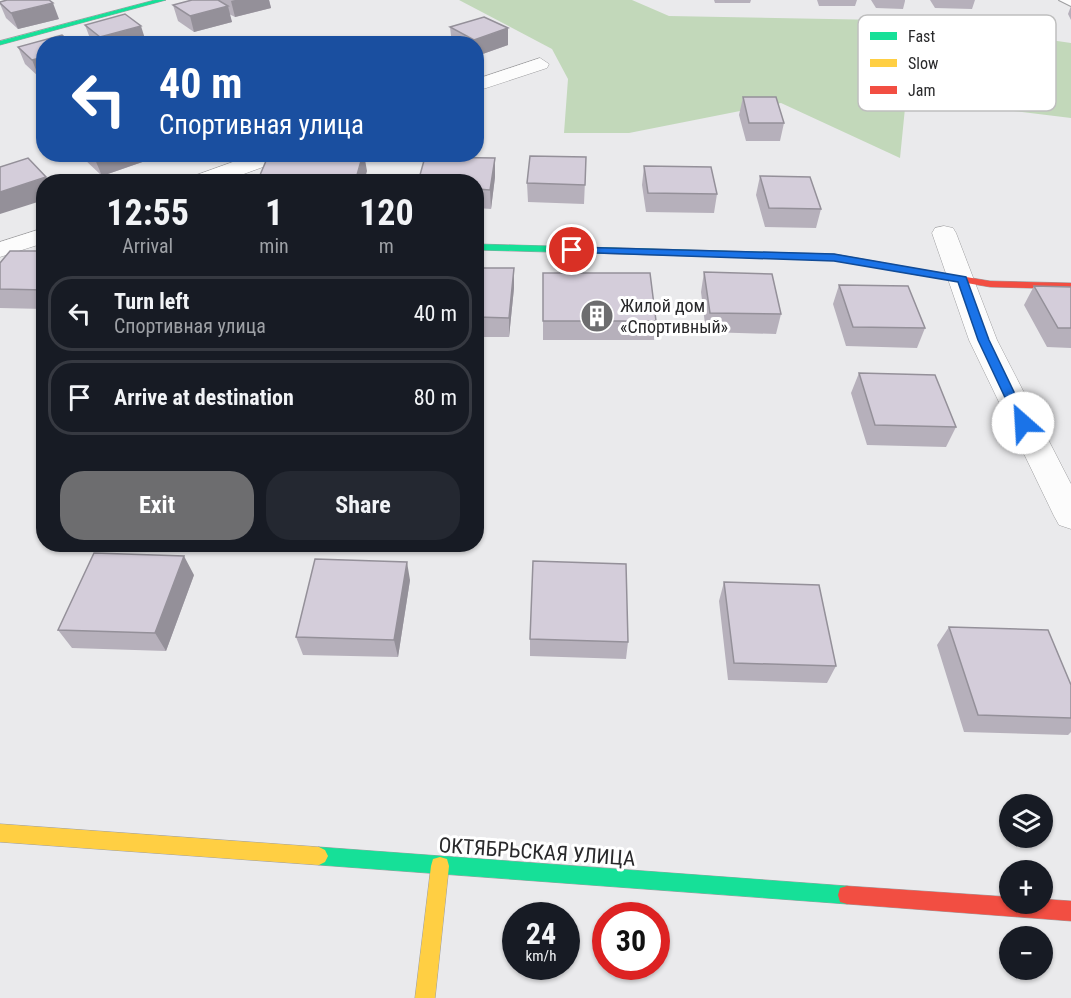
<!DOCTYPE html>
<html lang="en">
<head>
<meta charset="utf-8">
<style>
  :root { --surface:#171b24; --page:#242831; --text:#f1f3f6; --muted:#9ea1a6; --line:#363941; --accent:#6d6d6f }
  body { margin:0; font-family:"Roboto Condensed",sans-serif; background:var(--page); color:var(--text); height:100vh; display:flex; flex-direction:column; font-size:22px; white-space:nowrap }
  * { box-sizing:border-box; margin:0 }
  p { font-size:20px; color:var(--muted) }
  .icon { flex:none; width:33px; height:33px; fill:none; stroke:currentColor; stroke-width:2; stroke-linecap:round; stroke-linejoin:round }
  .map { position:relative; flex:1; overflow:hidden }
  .panel { position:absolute; left:36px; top:174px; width:448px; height:378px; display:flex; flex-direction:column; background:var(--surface); border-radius:24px; box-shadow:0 2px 4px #0004 }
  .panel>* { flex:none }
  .hud { position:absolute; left:36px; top:36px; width:448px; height:126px; border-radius:24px; box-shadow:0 2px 4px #0004; background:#1a4fa0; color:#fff; overflow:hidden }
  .fabs { position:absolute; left:999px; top:794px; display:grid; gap:12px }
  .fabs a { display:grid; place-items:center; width:54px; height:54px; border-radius:50%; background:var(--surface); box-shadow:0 2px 4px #0004; font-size:30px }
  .speed { position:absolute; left:502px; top:902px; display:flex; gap:12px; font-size:30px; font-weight:700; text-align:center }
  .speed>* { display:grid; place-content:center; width:78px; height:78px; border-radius:50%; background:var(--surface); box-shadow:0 2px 4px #0004; line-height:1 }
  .speed small { font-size:15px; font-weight:400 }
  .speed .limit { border:9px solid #d22; background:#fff; color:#111 }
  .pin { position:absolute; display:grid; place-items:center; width:51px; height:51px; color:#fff; margin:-26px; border:3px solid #fff; border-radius:50%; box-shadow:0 2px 6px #0007 }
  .me { position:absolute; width:66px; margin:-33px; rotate:334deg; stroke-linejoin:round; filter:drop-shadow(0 0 4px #0008) }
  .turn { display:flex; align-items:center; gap:21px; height:126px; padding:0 24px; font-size:27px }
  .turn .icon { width:78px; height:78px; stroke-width:2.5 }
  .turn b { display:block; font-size:42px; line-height:51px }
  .eta { display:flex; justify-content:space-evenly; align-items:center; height:102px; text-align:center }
  .eta b { font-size:36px; font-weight:700; line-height:42px }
  .primary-button { display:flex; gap:12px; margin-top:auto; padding:12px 24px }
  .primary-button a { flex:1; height:69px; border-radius:24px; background:var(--accent); color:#fff; font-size:24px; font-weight:700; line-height:69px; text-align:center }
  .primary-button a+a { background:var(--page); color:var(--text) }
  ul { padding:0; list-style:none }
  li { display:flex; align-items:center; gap:18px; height:75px; margin:0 12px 9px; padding:0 12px; border:3px solid var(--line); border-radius:24px }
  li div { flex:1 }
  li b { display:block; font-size:22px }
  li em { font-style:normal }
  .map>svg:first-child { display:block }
  .green { fill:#c2d8ba }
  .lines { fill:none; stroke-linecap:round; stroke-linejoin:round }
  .lane-casing { stroke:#9e9ea0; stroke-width:2 }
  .street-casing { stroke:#9e9ea0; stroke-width:1 }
  .fast-casing { stroke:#9e9ea0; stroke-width:1 }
  .slow-casing { stroke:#9e9ea0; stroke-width:1 }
  .jam-casing { stroke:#9e9ea0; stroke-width:1 }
  .lane { fill:#fcfcfc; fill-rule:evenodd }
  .street { fill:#fcfcfc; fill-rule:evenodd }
  .fast { fill:#16e098; fill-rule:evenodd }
  .slow { fill:#ffcf43; fill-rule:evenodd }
  .jam { fill:#f24e42; fill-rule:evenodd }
  .wall { fill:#b6b0bb }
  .shaded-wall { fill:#949099 }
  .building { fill:#d4cdda; stroke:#949099; stroke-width:1.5 }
  .route { fill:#1a73e8; stroke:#114b97; stroke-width:1.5 }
  .labels { text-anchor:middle; stroke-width:6; stroke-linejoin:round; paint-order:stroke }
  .poi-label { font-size:18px; fill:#29292b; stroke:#fff; text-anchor:start }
  .near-street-label { font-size:21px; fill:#29292b; stroke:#fff }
  .key { fill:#fff; stroke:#bfbfbf; stroke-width:1.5 }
  .key-label { font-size:16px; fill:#29292b }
</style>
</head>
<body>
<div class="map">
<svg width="1071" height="998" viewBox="0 0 1071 998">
  <rect width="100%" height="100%" fill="#eaeaec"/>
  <path class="green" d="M459 0H632L669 16 990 22 1023 36 1071 43V118L906 98 900 158 781 103 629 133H564L568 79 552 49Z"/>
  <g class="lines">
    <defs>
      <path id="lane" d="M1059 0H1071V6Z"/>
      <path id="street" d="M540 58 549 64 547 68 477 91V79Z
        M255 154H287L285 159 222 182H188L191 177Z
        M944 226 953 228 956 233 997 340 1071 484V529L1059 525 1054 516 969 340 932 233 935 228Z
        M44 228V243L0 257V242Z"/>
      <path id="fast" d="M155 0H166L0 45V41Z
        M477 244 834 254 918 269 923 272 918 275 834 260 477 250Z
        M319 847 847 886 854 888 856 895 854 902 847 904 319 865 313 862 310 856 313 850Z"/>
      <path id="slow" d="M0 824 319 847 325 850 328 856 325 862 319 865 0 842Z
        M440 857 447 859 449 866 435 998H415L431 866 433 859Z"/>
      <path id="jam" d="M918 269 990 281 1071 283V289L990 287 914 274V270Z
        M847 886 1010 897V903H1042V899L1071 901V921L847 904 840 902 838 895 840 888Z"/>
    </defs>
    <use href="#lane" class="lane-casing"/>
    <use href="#street" class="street-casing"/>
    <use href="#fast" class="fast-casing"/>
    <use href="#slow" class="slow-casing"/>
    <use href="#jam" class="jam-casing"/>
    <use href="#lane" class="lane"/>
    <use href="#street" class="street"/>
    <use href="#fast" class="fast"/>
    <use href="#slow" class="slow"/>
    <use href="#jam" class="jam"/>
  </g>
  <path class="wall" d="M192 0H269L271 8 235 17 229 14 232 22 194 32 178 21 173 5Z
    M714 0H751L750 3H715Z
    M817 0H857L855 6H819Z
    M871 0H905V1L903 9 876 8Z
    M930 0H975L972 9 935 8Z
    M0 2 59 19 18 29 6 18 0 4Z
    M1071 6V20L1068 14Z
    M85 25 146 42 143 44H93L91 41Z
    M450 27 508 45 477 56V44H452Z
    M62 35 39 77 25 64 18 47Z
    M743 97 784 123 780 141H746L739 115Z
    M82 154H149L151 159 102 176 83 158Z
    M586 157 584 204 528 202 527 183Z
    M644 166 717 194 714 213 646 212 642 185Z
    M760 176 821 209 816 228 765 227 756 195Z
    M495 177 491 209 477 208V182Z
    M44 251V309L0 308V263Z
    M477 268 514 288 509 337H477Z
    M704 272 781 314 776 334 706 332 701 292Z
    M543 273 656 321 654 340H543Z
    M839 285 925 328 917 348 846 346 833 304Z
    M1034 286 1071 287V348L1047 347 1024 305Z
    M859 373 956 427 946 447 867 445 851 393Z
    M194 575 166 651 72 648 58 630Z
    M410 580 398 657 303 655 296 637Z
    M724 582 836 666 827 683 728 680 719 601Z
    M949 627 1071 685V732L1068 735 964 732 937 645Z
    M530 639 628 642 626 659 530 656Z"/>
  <path class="shaded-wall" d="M235 0H269L271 8 235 17 231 1Z
    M53 3 59 19 18 29 11 13Z
    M228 6 232 22 194 32 190 16Z
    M141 26 146 42 143 44H102L100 37Z
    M508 28V45L477 56V44H474V40Z
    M44 57V76L39 77 32 60Z
    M102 154H149L151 159 102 176 94 157Z
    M363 154H364L367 171 364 182H355Z
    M495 158V177L491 209 490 190Z
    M46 177 48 182H44V200L0 214V192Z
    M514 268V288L509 337V318Z
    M184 556 194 575 166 651 155 633Z
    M407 562 410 580 398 657 394 640Z"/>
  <path class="building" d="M7 0H49L53 3 11 13 0 3V2Z
    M192 0H218L228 6 190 16 173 5Z
    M125 14 141 26 100 37 85 25Z
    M484 17 508 28 474 40 450 27Z
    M62 35 72 44H44V57L32 60 18 47Z
    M417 39 426 44H402Z
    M743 97H776L784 123H749Z
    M91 154H102L94 157Z
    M269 154H363L355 182H257Z
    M530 156 586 157 585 185 527 183Z
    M425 157 495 158 490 190 477 189V182H418Z
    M28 158 46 177 0 192V167Z
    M644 166 711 167 717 194 648 193Z
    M760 176 810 177 821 209 769 208Z
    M10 251H44V290L0 289V263Z
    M477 268H514L509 318 477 317Z
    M704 272 772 274 781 314 710 313Z
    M543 273H650L656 321H543Z
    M839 285 908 286 925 328 853 327Z
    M1034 286 1071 287V328H1058Z
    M859 373 935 375 956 427 875 425Z
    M94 553 184 556 155 633 58 630Z
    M315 559 407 562 394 640 296 637Z
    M533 561 626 564 628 642 530 639Z
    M724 582 819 585 836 666 734 663Z
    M949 627 1048 630 1071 685V718L978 715Z"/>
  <path class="route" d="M572 247 834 254 966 277 989 340 1029 423 1023 427 1017 423 978 340 958 282 834 261 568 252V248Z"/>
  <defs>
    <symbol id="building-disc" viewBox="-11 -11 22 22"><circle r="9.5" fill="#6d6d6f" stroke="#fff"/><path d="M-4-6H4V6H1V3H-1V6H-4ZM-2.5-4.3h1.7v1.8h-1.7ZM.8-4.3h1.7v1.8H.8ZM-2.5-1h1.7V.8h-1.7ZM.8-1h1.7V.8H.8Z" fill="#fff"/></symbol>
  </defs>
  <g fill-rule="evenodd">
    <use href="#building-disc" x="578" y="297" width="38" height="38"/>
  </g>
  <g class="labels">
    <g class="poi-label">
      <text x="620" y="312">Жилой дом<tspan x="620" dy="21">«Спортивный»</tspan></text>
    </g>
    <g class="near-street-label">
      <text transform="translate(537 852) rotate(4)" y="7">ОКТЯБРЬСКАЯ УЛИЦА</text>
    </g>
  </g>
  <rect x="858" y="15" width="198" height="96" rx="9" class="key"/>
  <rect x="870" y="32" width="27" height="8" fill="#16e098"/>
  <rect x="870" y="59" width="27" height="8" fill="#ffcf43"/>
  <rect x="870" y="86" width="27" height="8" fill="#f24e42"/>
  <g class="key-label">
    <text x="908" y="42">Fast</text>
    <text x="908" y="69">Slow</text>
    <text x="908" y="96">Jam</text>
  </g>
</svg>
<div class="fabs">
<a><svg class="icon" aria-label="layers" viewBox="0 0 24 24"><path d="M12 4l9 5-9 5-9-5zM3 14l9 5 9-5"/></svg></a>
<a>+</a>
<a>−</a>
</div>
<div class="speed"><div>24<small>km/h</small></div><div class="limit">30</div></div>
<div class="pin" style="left:572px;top:250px;background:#d93025"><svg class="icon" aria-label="arrive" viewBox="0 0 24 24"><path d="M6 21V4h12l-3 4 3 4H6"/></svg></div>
<svg class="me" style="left:1023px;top:423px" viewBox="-20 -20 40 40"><circle r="19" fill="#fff"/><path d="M0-13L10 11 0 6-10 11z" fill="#1a73e8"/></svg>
<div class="hud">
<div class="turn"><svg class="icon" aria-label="left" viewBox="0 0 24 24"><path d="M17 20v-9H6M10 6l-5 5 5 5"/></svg><div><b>40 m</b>Спортивная улица</div></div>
</div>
<section class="panel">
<div class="eta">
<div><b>12:55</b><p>Arrival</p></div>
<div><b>1</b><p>min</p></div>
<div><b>120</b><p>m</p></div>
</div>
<ul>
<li><svg class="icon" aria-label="left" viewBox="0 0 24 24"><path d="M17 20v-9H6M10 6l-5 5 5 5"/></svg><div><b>Turn left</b><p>Спортивная улица</p></div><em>40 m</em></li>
<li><svg class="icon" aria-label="arrive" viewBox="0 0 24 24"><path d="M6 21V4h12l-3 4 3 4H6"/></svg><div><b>Arrive at destination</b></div><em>80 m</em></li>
</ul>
<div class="primary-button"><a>Exit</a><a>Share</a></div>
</section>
</div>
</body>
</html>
